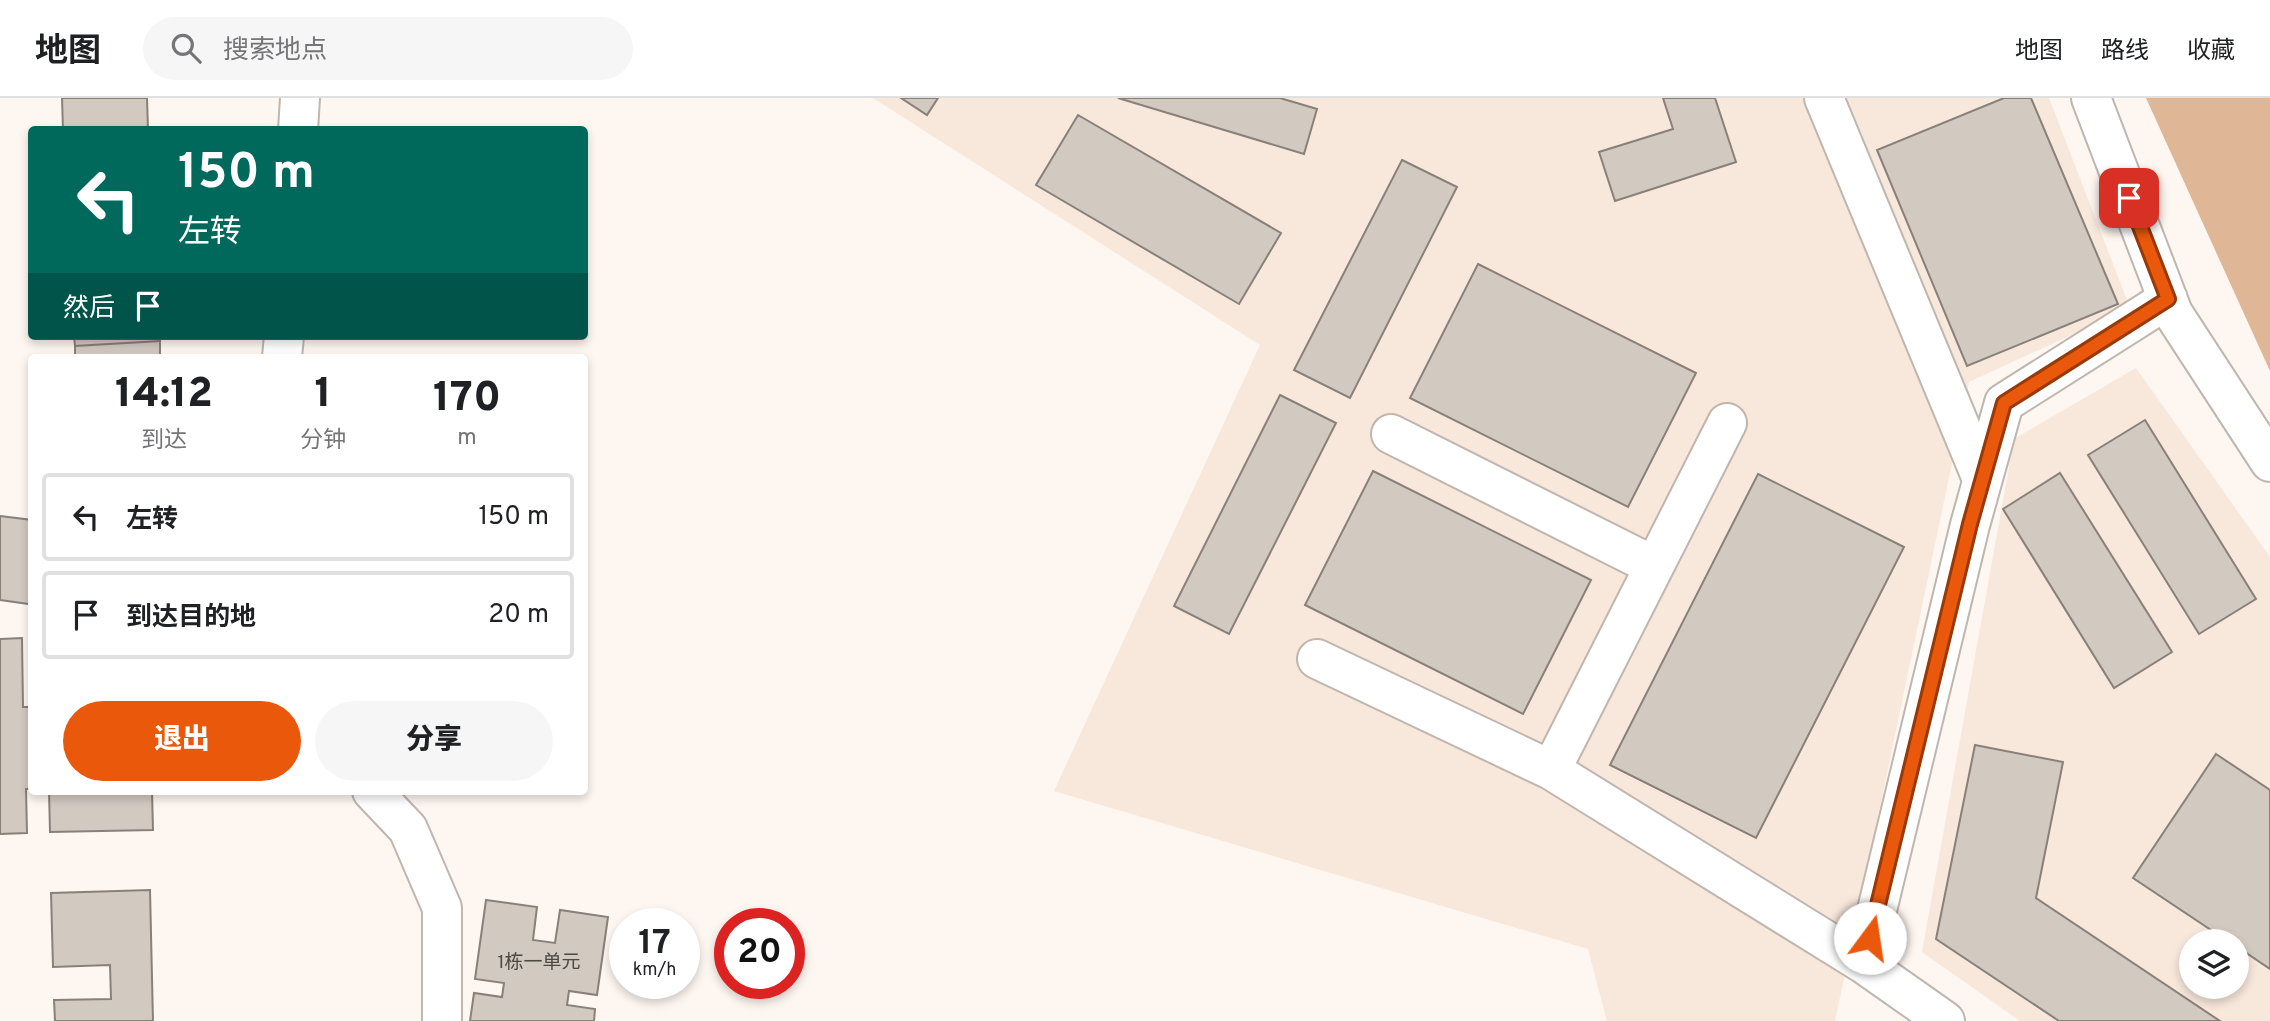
<!DOCTYPE html>
<html lang="zh">
<head>
<meta charset="utf-8">
<style>
  :root { --surface:#fff; --page:#f6f6f6; --text:#202124; --muted:#757577; --line:#e0e0e0; --accent:#ea580c }
  body { margin:0; font-family:Overpass,"Noto Sans SC",sans-serif; background:var(--page); color:var(--text); height:100vh; display:flex; flex-direction:column; font-size:26px; white-space:nowrap }
  * { box-sizing:border-box; margin:0 }
  p { font-size:23px; color:var(--muted) }
  .icon { flex:none; width:38px; height:38px; fill:none; stroke:currentColor; stroke-width:2; stroke-linecap:round; stroke-linejoin:round }
  .map { position:relative; flex:1; overflow:hidden }
  .sheet { position:absolute; left:28px; top:256px; width:560px; height:441px; display:flex; flex-direction:column; background:var(--surface); border-radius:7px; box-shadow:0 4px 10px #0003 }
  .sheet>* { flex:none }
  .top-card { position:absolute; left:28px; top:28px; width:560px; height:214px; border-radius:7px; box-shadow:0 4px 10px #0003; background:#00695c; color:#fff; overflow:hidden }
  .buttons { position:absolute; left:2179px; top:831px; display:grid; gap:14px }
  .buttons a { display:grid; place-items:center; width:70px; height:70px; border-radius:50%; background:var(--surface); box-shadow:0 4px 10px #0003; font-size:35px }
  .speed { position:absolute; left:609px; top:810px; display:flex; gap:14px; font-size:35px; font-weight:700; text-align:center }
  .speed>* { display:grid; place-content:center; width:91px; height:91px; border-radius:50%; background:var(--surface); box-shadow:0 4px 10px #0003; line-height:1 }
  .speed small { font-size:18px; font-weight:400 }
  .speed .limit { border:10px solid #d22; background:#fff; color:#111 }
  .pin { position:absolute; display:grid; place-items:center; width:60px; height:60px; color:#fff; margin:-30px; border-radius:14px; box-shadow:0 4px 10px #0006 }
  .me { position:absolute; width:77px; margin:-38px; rotate:14deg; stroke-linejoin:round; filter:drop-shadow(0 0 5px #0008) }
  .turn { display:flex; align-items:center; gap:24px; height:147px; padding:0 35px; font-size:32px }
  .turn .icon { width:91px; height:91px; stroke-width:2.5 }
  .turn b { display:block; font-size:49px; line-height:60px }
  .then { display:flex; align-items:center; height:66px; padding:0 35px; background:#0003; gap:14px; font-size:26px }
  .eta { display:flex; justify-content:space-evenly; align-items:center; height:119px; text-align:center }
  .eta b { font-size:42px; font-weight:800; line-height:49px }
  .cta { display:flex; gap:14px; margin-top:auto; padding:14px 35px }
  .cta a { flex:1; height:80px; border-radius:42px; background:var(--accent); color:#fff; font-size:28px; font-weight:800; line-height:80px; text-align:center }
  .cta a+a { background:var(--page); color:var(--text) }
  ul { padding:0; list-style:none }
  li { display:flex; align-items:center; gap:21px; height:88px; margin:0 14px 10px; padding:0 21px; border:4px solid var(--line); border-radius:7px }
  li div { flex:1 }
  li b { display:block; font-size:26px }
  li em { font-style:normal }
  header { display:flex; align-items:center; gap:42px; box-sizing:border-box; height:98px; padding:0 35px; background:var(--surface); border-bottom:2px solid var(--line) }
  header strong { font-size:33px }
  nav { display:flex; gap:38px; margin-inline-start:auto; font-size:24px }
  .search { width:490px; height:63px; background:var(--page); display:flex; align-items:center; gap:18px; box-sizing:border-box; padding:0 24px; border-radius:38px; color:var(--muted); font-size:26px }
  .map>svg:first-child { display:block }
  .built { fill:#f8e7db; fill-rule:evenodd }
  .forest { fill:#e0b796 }
  .building { fill:#d2c9c1; stroke:#89807a; stroke-width:2 }
  .lines { fill:none; stroke-linecap:round; stroke-linejoin:round }
  .minor-casing { stroke:#bfb6ae; stroke-width:42 }
  .minor { stroke:#fff; stroke-width:38 }
  .route-casing { stroke:#983908; stroke-width:18 }
  .route { stroke:#ea580c; stroke-width:12 }
  .labels { text-anchor:middle; stroke-width:6; stroke-linejoin:round; paint-order:stroke }
  .number-label { font-size:19px; fill:#4d4844 }
</style>
</head>
<body>
<header>
<strong>地图</strong>
<div class="search"><svg class="icon" aria-label="search" viewBox="0 0 24 24"><circle cx="10" cy="10" r="6"/><path d="M15 15l6 6"/></svg>搜索地点</div>
<nav><a>地图</a><a>路线</a><a>收藏</a></nav>
</header>
<div class="map">
<svg width="2270" height="923" viewBox="0 0 2270 923">
  <rect width="100%" height="100%" fill="#fef6f0"/>
  <path class="built" d="M873 0H2049L2130 210 1969 284 1835 923H1607L1588 851 1054 693 1260 247Z
    M2136 270 2270 459V923H2020L1922 854 2014 341ZM2191 844H2236V889H2191Z"/>
  <path class="forest" d="M2146 0H2270V273Z"/>
  <path class="building" d="M62 0H147L148 32H63Z
    M901 0H938L927 17Z
    M1118 0H1280L1317 11 1304 56Z
    M1663 0H1715L1736 64 1615 103 1599 54 1673 31Z
    M2004 0H2031L2118 206 1967 268 1877 52Z
    M1078 17 1281 135 1239 206 1036 87Z
    M1402 62 1457 89 1350 300 1294 272Z
    M1478 166 1696 275 1628 409 1410 300Z
    M74 238H159L160 243 75 248Z
    M160 243V259H75V248Z
    M1280 297 1336 325 1229 536 1174 508Z
    M2145 322 2256 501 2199 536 2088 357Z
    M1373 373 1591 482 1523 616 1305 507Z
    M2060 375 2172 554 2114 590 2003 411Z
    M1758 376 1904 449 1756 740 1610 667Z
    M0 418 32 422V485L29 506 0 502Z
    M22 540 23 609H32V691H26L27 735 0 736V541Z
    M1975 647 2063 664 2036 800 2220 923H2059L1936 841Z
    M2216 656 2270 692V871L2236 848V844H2229L2133 780Z
    M49 693H152L153 732 50 734Z
    M150 792 153 923H55L54 902 111 901 110 867 53 869 51 795Z
    M486 802 537 809 533 842 555 845 560 812 608 819 597 897 569 893 567 907 595 911 594 923H470L474 895 502 899 504 885 475 881Z"/>
  <g class="lines">
    <defs>
      <path id="minor" d="M1824 0 1982 381
        M2091 0 2173 215 2270 364
        M298 32 300 0
        M282 259 284 238
        M1391 336 1654 468
        M1317 561 1551 672 1864 866 1945 923
        M1551 672 1727 325
        M372 693 408 731 442 810V923
        M1864 866 1970 427 2004 305 2168 201"/>
    </defs>
    <use href="#minor" class="minor-casing"/>
    <use href="#minor" class="minor"/>
  </g>
  <g class="lines">
    <defs>
      <path id="route" d="M1870 840 1970 426 2004 305 2168 201 2129 100"/>
    </defs>
    <use href="#route" class="route-casing"/>
    <use href="#route" class="route"/>
  </g>
  <g class="labels">
    <g class="number-label">
      <text x="539" y="870">1栋一单元</text>
    </g>
  </g>
</svg>
<div class="buttons">
<a><svg class="icon" aria-label="layers" viewBox="0 0 24 24"><path d="M12 4l9 5-9 5-9-5zM3 14l9 5 9-5"/></svg></a>
</div>
<div class="speed"><div>17<small>km/h</small></div><div class="limit">20</div></div>
<div class="pin" style="left:2129px;top:100px;background:#d93025"><svg class="icon" aria-label="arrive" viewBox="0 0 24 24"><path d="M6 21V4h12l-3 4 3 4H6"/></svg></div>
<svg class="me" style="left:1870px;top:840px" viewBox="-20 -20 40 40"><circle r="19" fill="#fff"/><path d="M0-13L10 11 0 6-10 11z" fill="#ea580c"/></svg>
<div class="top-card">
<div class="turn"><svg class="icon" aria-label="left" viewBox="0 0 24 24"><path d="M17 20v-9H6M10 6l-5 5 5 5"/></svg><div><b>150 m</b>左转</div></div>
<div class="then">然后<svg class="icon" aria-label="arrive" viewBox="0 0 24 24"><path d="M6 21V4h12l-3 4 3 4H6"/></svg></div>
</div>
<section class="sheet">
<div class="eta">
<div><b>14:12</b><p>到达</p></div>
<div><b>1</b><p>分钟</p></div>
<div><b>170</b><p>m</p></div>
</div>
<ul>
<li><svg class="icon" aria-label="left" viewBox="0 0 24 24"><path d="M17 20v-9H6M10 6l-5 5 5 5"/></svg><div><b>左转</b></div><em>150 m</em></li>
<li><svg class="icon" aria-label="arrive" viewBox="0 0 24 24"><path d="M6 21V4h12l-3 4 3 4H6"/></svg><div><b>到达目的地</b></div><em>20 m</em></li>
</ul>
<div class="cta"><a>退出</a><a>分享</a></div>
</section>
</div>
</body>
</html>
